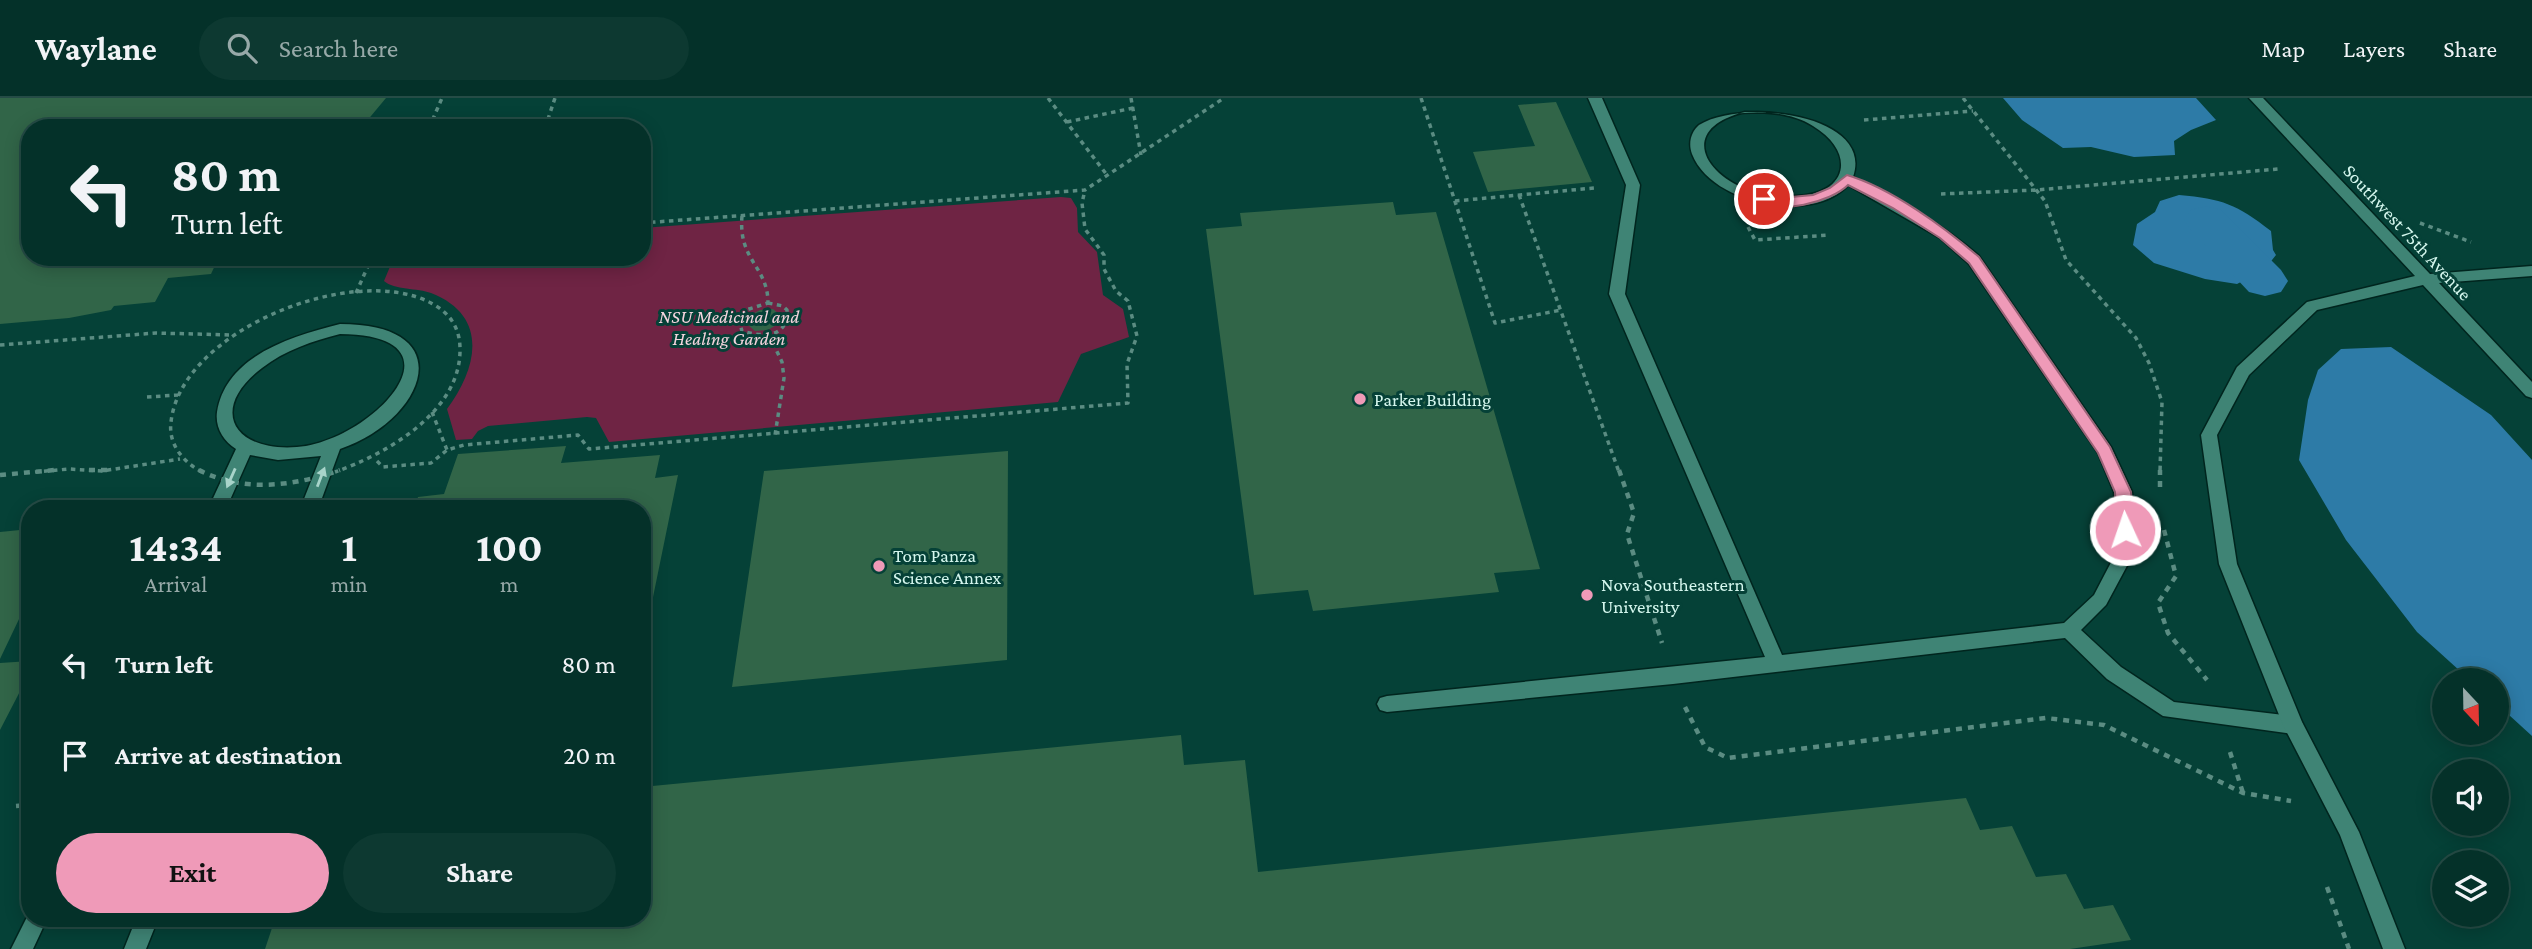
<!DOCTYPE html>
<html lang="en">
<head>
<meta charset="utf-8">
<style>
  :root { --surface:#043129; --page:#0d3931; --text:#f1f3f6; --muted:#97a9a8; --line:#254c46; --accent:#ef9ab8 }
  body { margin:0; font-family:"Crimson Pro",serif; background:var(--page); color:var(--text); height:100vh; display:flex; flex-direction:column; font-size:26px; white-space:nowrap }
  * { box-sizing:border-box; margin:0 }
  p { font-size:23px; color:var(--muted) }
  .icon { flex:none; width:38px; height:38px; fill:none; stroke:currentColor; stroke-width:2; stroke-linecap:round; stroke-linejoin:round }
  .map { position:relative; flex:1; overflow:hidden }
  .panel { position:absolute; left:21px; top:402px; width:630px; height:427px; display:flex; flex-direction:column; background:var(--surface); border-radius:28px; box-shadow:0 4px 18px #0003,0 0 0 2px var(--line) }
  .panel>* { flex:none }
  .hud { position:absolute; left:21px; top:21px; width:630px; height:147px; border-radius:28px; box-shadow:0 4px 18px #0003,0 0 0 2px var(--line); background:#043129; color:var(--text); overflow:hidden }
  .needle { width:46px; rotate:158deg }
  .controls { position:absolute; left:2432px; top:570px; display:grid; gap:14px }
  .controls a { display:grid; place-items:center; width:77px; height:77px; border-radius:50%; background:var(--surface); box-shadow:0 4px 18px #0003,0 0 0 2px var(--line); font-size:35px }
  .pin { position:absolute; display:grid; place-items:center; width:60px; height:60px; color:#fff; margin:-30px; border:4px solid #fff; border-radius:50%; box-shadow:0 2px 7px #0007 }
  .me { position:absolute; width:77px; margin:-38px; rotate:357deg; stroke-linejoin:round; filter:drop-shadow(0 0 5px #0008) }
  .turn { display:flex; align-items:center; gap:24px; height:147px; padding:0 35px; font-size:32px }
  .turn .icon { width:91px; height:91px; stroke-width:2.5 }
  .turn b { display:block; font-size:49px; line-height:60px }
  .eta { display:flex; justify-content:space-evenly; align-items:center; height:119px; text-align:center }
  .eta b { font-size:42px; font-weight:700; line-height:49px }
  .action { display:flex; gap:14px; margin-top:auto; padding:14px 35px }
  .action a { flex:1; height:80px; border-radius:42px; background:var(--accent); color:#111; font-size:28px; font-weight:700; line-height:80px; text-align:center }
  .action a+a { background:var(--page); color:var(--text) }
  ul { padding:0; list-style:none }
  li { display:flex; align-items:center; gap:21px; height:91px; padding:0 35px }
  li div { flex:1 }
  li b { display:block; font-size:26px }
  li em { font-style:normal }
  header { display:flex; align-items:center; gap:42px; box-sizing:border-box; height:98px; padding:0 35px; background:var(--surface); border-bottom:2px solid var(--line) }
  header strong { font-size:33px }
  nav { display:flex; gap:38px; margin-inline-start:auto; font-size:24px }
  .search { width:490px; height:63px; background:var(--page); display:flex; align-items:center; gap:18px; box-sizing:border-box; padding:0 24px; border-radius:38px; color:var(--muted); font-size:26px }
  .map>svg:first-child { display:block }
  .green { fill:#6f2444 }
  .water { fill:#2d7ba7 }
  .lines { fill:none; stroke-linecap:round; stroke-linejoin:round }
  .canal { fill:#2d7ba7; fill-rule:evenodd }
  .building { fill:#316548 }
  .lane-casing { stroke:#00251e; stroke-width:3 }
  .street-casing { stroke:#00251e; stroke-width:3 }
  .path-far1 { stroke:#5b8c82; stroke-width:3.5; stroke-dasharray:4.5 4.5; stroke-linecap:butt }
  .path { stroke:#5b8c82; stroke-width:4.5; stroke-dasharray:6 6; stroke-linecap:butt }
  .lane { fill:#3f8475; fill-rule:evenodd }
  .street { fill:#3f8475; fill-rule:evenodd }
  .oneway { fill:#a8d4ca }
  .route { fill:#ef9ab8; stroke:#9b6478; stroke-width:2 }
  .poi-dot { fill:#ef9ab8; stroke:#054137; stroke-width:2.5 }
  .labels { text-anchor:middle; stroke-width:6; stroke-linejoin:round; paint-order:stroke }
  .street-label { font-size:19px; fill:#d5f7ee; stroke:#054137 }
  .park-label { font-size:19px; font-style:italic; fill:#f5d4de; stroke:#054137 }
  .poi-label { font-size:19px; fill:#d5f7ee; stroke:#054137; text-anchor:start }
</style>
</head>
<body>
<header>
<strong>Waylane</strong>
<div class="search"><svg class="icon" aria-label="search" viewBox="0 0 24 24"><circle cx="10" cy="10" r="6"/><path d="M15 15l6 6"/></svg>Search here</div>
<nav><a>Map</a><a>Layers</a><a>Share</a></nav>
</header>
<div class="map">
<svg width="2532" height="851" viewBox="0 0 2532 851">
  <rect width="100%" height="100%" fill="#054137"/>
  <path class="green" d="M1061 99 1071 100 1077 110 1078 134 1097 154 1103 197 1123 211 1129 239 1081 256 1058 304 609 344 596 320 587 319 488 328 478 333 472 341 456 342 447 311C477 271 490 218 431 195 418 190 394 192 384 183L394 159H642V130Z"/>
  <path class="water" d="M2003 0H2196L2216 22 2191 32 2174 43 2175 57 2134 59 2091 49 2063 50 2022 22Z
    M2179 97C2223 101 2236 106 2271 133L2273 152 2276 157 2264 172 2237 186 2205 181 2154 165 2133 147 2137 126 2155 114 2160 103Z
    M2391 249 2491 317 2532 362V638L2497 606V583H2471L2417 534 2346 442 2299 362 2308 302 2318 272 2341 251Z"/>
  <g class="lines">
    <path class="canal" d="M2206 108 2221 112 2281 172 2288 183 2281 194 2265 198 2249 194 2191 132 2184 122 2191 112Z"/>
  </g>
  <path class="building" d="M0 0H386L361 30H30V159H219L211 176 168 180 155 204 114 208 111 212 69 220 0 226Z
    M1556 4 1592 84 1488 94 1473 54 1535 48 1518 7Z
    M1393 104 1396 117 1436 114 1540 471 1494 475 1499 494 1313 513 1308 492 1254 497 1206 131 1242 128 1240 115Z
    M773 211 780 217 778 226 768 232 755 233 748 227 749 218 760 212Z
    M566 348 561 365 660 357 655 380 678 377 643 548 642 411H414L418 399 444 396 458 356Z
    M1008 353 1007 562 732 589 764 373Z
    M30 431V498L0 561V434Z
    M30 563V574L0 632V565Z
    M1181 637 1184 667 1245 662 1258 774 1966 700 1980 732 2012 728 2036 779 2066 776 2084 811 2113 807 2131 842 2070 851H265L275 821H642V689Z"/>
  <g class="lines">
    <defs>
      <path id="lane" d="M1588 0H1602L1640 87 1625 196 1782 557 2064 525 2094 497 2118 451 2114 394 2098 355 1969 166 1940 140 1848 87C1812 127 1711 106 1692 56 1688 45 1691 34 1699 27 1741 0 1875 16 1853 79 1898 102 1941 125 1979 158L2111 349 2132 394 2136 451 2106 507 2081 532 2121 569 2174 604 2293 618 2300 621 2303 627 2300 633 2293 636 2163 618 2107 581 2065 540 1673 586 1387 614 1380 612 1377 606 1380 600 1387 598 1765 559 1609 196 1626 87ZM1745 14C1768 14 1792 15 1813 28 1856 54 1849 96 1796 98 1780 99 1763 97 1748 92 1699 73 1682 29 1745 14Z"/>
      <path id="street" d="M2249 0H2263L2430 176 2532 168V178L2439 185 2532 284V300L2526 298 2423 187 2317 212 2249 277 2217 337 2237 466 2302 624 2359 734 2405 851H2383L2340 737 2283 627 2219 466 2201 337 2237 269 2307 204 2415 178Z
        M340 226C464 226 424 323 340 351L318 411H300L321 358 278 362 250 357 226 411H208L236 351C223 343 215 329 217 314 226 257 293 238 340 226ZM340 236C472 237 372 343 297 349 233 354 208 311 262 270 285 252 313 243 340 236Z
        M30 813V821H47L33 851H11Z
        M136 821H158L146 851H124Z"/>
    </defs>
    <use href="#lane" class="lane-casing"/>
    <use href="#street" class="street-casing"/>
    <path class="path-far1" d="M1048 0 1107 77
      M1131 0 1141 57
      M1421 0 1495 225 1561 212
      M1963 0 2045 103 2066 162 2136 240 2149 265 2162 304 2160 374
      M1864 22 1973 13
      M1067 24 1133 10
      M429 30 442 0
      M545 30 555 0
      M1941 96 2036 92 2278 71
      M1519 97 1619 374
      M1455 103 1594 90
      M742 118C738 163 768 168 768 205
      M642 125 1085 92 1224 0
      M2420 125 2471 144
      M1748 129 1755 142 1830 137
      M356 195 372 159
      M768 205 783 208 787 212C788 241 762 239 742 233L739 223 746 212Z
      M769 237 782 264 784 280 775 337
      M0 247 156 235 233 237
      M147 299 178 297
      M432 314 447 352
      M377 363 383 369 431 365 447 352 464 347 578 337 589 351 1128 305 1127 266 1137 238 1128 203 1116 193 1104 171V157L1085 131 1082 105 1085 92
      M35 374 69 371 102 373 180 361
      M202 374C183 364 168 346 171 324 181 232 354 164 431 205 450 215 460 230 460 251 461 314 386 356 335 374"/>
    <path class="path" d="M89 372H107
      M199 372C243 395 295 388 340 372
      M1619 372 1634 415 1627 436 1662 545
      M0 377 55 372
      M2160 389V372
      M2164 432 2176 478 2158 505 2168 535 2207 582
      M1685 609 1705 649 1728 660 2046 620 2104 627 2243 695 2291 703
      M2230 654 2243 695
      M16 708 30 707
      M2327 789 2349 851"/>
    <use href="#lane" class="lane"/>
    <use href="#street" class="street"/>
  </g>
  <defs><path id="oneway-solid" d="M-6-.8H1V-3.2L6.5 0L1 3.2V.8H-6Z" transform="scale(1.75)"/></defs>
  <g class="oneway">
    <use href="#oneway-solid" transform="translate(321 379) rotate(-69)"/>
    <use href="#oneway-solid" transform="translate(231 380) rotate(114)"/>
  </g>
  <path class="route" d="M1847 77C1891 90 1944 129 1979 159L2110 349 2131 394 2133 432 2131 437H2120L2117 432 2115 394 2098 355 1969 165 1940 140 1893 110 1848 87C1831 104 1777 118 1758 101L1764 97 1791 99 1813 97 1830 90Z"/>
  <g class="poi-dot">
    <circle cx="1360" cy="301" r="7"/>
    <circle cx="879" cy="468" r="7"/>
    <circle cx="1587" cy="497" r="7"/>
  </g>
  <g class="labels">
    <g class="street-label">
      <text transform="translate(2408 134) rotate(47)" y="7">Southwest 75th Avenue</text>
    </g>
    <g class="park-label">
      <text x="729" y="225">NSU Medicinal and<tspan x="729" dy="22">Healing Garden</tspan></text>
    </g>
    <g class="poi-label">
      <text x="1374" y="308">Parker Building</text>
      <text x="893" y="464">Tom Panza<tspan x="893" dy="22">Science Annex</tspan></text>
      <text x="1601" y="493">Nova Southeastern<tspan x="1601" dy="22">University</tspan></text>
    </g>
  </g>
</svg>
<div class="controls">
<a><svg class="needle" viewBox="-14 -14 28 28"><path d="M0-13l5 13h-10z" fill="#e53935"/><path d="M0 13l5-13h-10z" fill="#97a9a8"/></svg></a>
<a><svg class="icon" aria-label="sound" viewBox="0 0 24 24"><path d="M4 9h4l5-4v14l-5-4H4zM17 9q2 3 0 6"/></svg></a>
<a><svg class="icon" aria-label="layers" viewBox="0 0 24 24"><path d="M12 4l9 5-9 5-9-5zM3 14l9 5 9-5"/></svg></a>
</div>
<div class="pin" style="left:1764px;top:101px;background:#d93025"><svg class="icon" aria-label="arrive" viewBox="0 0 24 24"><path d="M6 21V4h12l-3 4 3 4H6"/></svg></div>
<svg class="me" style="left:2125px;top:432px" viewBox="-20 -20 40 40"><circle r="17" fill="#ef9ab8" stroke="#fff" stroke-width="3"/><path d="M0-11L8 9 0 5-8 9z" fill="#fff"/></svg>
<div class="hud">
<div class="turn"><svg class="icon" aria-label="left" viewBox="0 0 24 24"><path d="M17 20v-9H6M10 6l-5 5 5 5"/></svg><div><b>80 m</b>Turn left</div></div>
</div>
<section class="panel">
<div class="eta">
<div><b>14:34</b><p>Arrival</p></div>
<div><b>1</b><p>min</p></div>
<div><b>100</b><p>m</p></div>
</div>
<ul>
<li><svg class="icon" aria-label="left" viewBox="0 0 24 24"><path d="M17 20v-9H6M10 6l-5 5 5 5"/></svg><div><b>Turn left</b></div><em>80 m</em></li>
<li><svg class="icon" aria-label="arrive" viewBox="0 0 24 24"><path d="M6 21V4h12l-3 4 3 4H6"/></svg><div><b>Arrive at destination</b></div><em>20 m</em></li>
</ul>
<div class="action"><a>Exit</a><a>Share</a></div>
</section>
</div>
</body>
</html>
